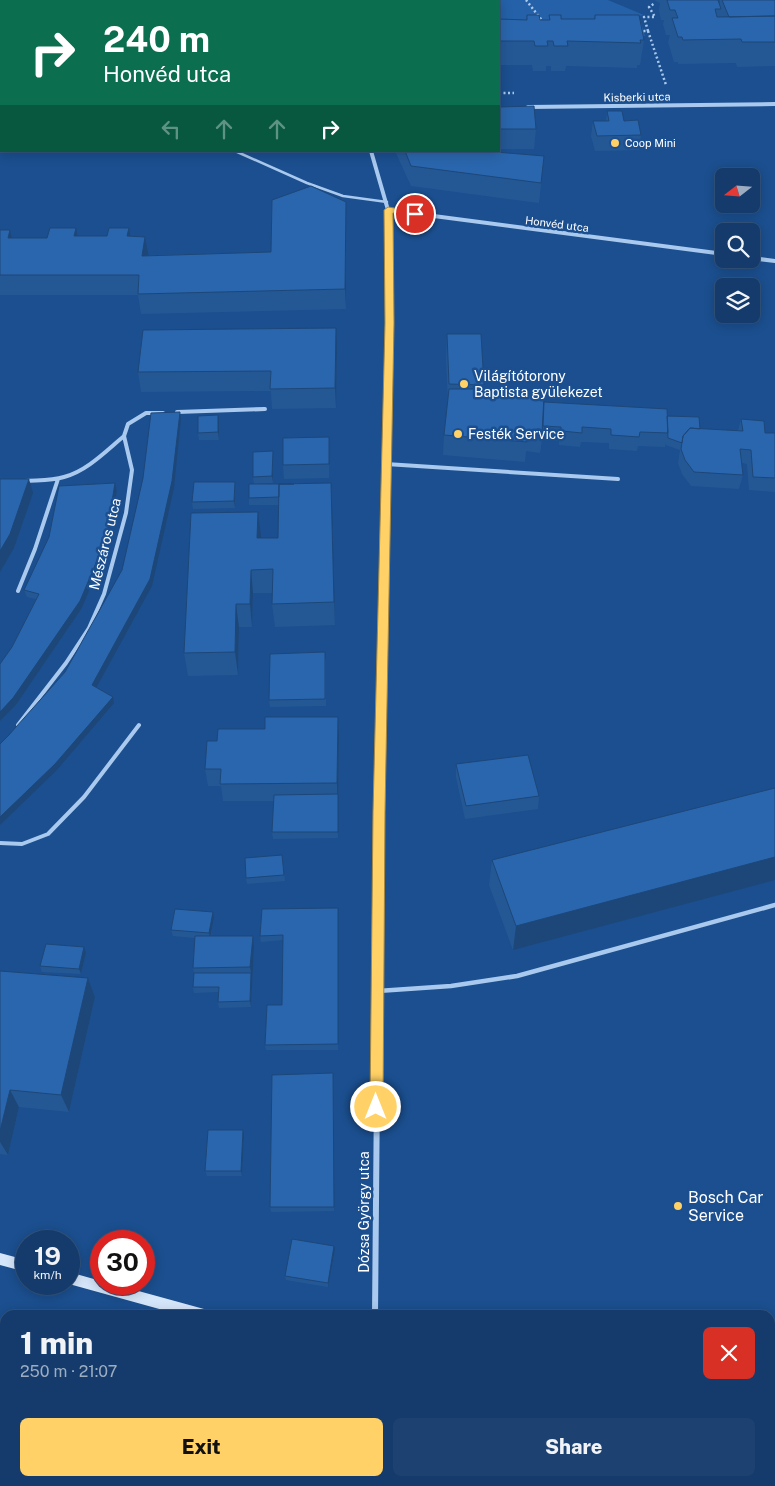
<!DOCTYPE html>
<html lang="en">
<head>
<meta charset="utf-8">
<style>
  :root { --surface:#143b6b; --page:#1d4271; --text:#f1f3f6; --muted:#9dadc1; --line:#33557e; --accent:#ffd166 }
  body { margin:0; font-family:"Public Sans",sans-serif; background:var(--page); color:var(--text); height:100vh; display:flex; flex-direction:column; font-size:19px; white-space:nowrap }
  * { box-sizing:border-box; margin:0 }
  p { font-size:16px; color:var(--muted) }
  .icon { flex:none; width:28px; height:28px; fill:none; stroke:currentColor; stroke-width:2; stroke-linecap:round; stroke-linejoin:round }
  .map { position:relative; flex:1; overflow:hidden }
  .panel { position:absolute; left:0px; top:1310px; width:775px; height:176px; display:flex; flex-direction:column; background:var(--surface); border-radius:15px 15px 0 0; box-shadow:0 2px 12px #0003,0 0 0 1px var(--line) }
  .panel>* { flex:none }
  .hud { position:absolute; left:0px; top:0px; width:500px; height:152px; box-shadow:0 2px 12px #0003,0 0 0 1px var(--line); background:#0b6e4f; color:#fff; overflow:hidden }
  .needle { width:32px; rotate:253deg }
  .controls { position:absolute; left:715px; top:168px; display:grid; gap:10px }
  .controls a { display:grid; place-items:center; width:45px; height:45px; border-radius:8px; background:var(--surface); box-shadow:0 2px 12px #0003,0 0 0 1px var(--line); font-size:25px }
  .speed { position:absolute; left:15px; top:1230px; display:flex; gap:10px; font-size:25px; font-weight:700; text-align:center }
  .speed>* { display:grid; place-content:center; width:65px; height:65px; border-radius:50%; background:var(--surface); box-shadow:0 2px 12px #0003,0 0 0 1px var(--line); line-height:1 }
  .speed small { font-size:12px; font-weight:400 }
  .speed .limit { border:8px solid #d22; background:#fff; color:#111 }
  .pin { position:absolute; display:grid; place-items:center; width:42px; height:42px; color:#fff; margin:-21px; border:2px solid #fff; border-radius:50%; box-shadow:0 1px 5px #0007 }
  .me { position:absolute; width:55px; margin:-28px; rotate:0deg; stroke-linejoin:round; filter:drop-shadow(0 0 4px #0008) }
  .turn { display:flex; align-items:center; gap:18px; height:105px; padding:0 20px; font-size:22px }
  .turn .icon { width:65px; height:65px; stroke-width:2.5 }
  .turn b { display:block; font-size:35px; line-height:42px }
  .lanes { display:flex; align-items:center; height:48px; padding:0 20px; background:#0003; justify-content:center; gap:25px; direction:ltr }
  .lanes .off { opacity:.35 }
  .round { display:grid; place-items:center; flex:none; width:52px; height:52px; border-radius:8px; background:var(--page) }
  .overview { display:flex; align-items:center; justify-content:space-between; height:85px; padding:0 20px }
  h1 { font-size:30px; font-weight:800; line-height:38px }
  .button { display:flex; gap:10px; margin-top:auto; padding:10px 20px }
  .button a { flex:1; height:58px; border-radius:8px; background:var(--accent); color:#111; font-size:20px; font-weight:800; line-height:58px; text-align:center }
  .button a+a { background:var(--page); color:var(--text) }
  .map>svg:first-child { display:block }
  .green { fill:#2461a8 }
  .lines { fill:none; stroke-linecap:round; stroke-linejoin:round }
  .path-far1 { stroke:#a9c9ee; stroke-width:2.5; stroke-dasharray:2 2.5; stroke-linecap:butt }
  .path { stroke:#a9c9ee; stroke-width:4; stroke-dasharray:3 4.5; stroke-linecap:butt }
  .lane-far2 { stroke:#a9c9ee; stroke-width:2.5 }
  .lane-far1 { stroke:#a9c9ee; stroke-width:4 }
  .lane { stroke:#a9c9ee; stroke-width:4.5 }
  .street-far2 { stroke:#a9c9ee; stroke-width:4 }
  .street-far1 { stroke:#a9c9ee; stroke-width:4.5 }
  .street { stroke:#a9c9ee; stroke-width:6 }
  .secondary { fill:#d6e6fa; fill-rule:evenodd }
  .wall { fill:#245895 }
  .shaded-wall { fill:#1d4779 }
  .building { fill:#2a66ad; stroke:#1d4779 }
  .route { fill:#ffd166; stroke:#a68842 }
  .poi-dot { fill:#ffd166; stroke:#1b4f8f; stroke-width:2 }
  .labels { text-anchor:middle; stroke-width:5; stroke-linejoin:round; paint-order:stroke }
  .far-street-label { font-size:11px; fill:#fff; stroke:#1b4f8f }
  .far-poi-label { font-size:11px; fill:#fff; stroke:#1b4f8f; text-anchor:start }
  .poi-label { font-size:14px; fill:#fff; stroke:#1b4f8f; text-anchor:start }
  .street-label { font-size:14px; fill:#fff; stroke:#1b4f8f }
  .near-poi-label { font-size:16px; fill:#fff; stroke:#1b4f8f; text-anchor:start }
</style>
</head>
<body>
<div class="map">
<svg width="775" height="1486" viewBox="0 0 775 1486">
  <rect width="100%" height="100%" fill="#1b4f8f"/>
  <path class="green" d="M438 0H608L644 15 639 16 645 36 499 37V1Z"/>
  <g class="lines">
    <path class="path-far1" d="M526 0 544 23
      M639 31H648L644 17H655L649 7 655 3
      M648 31 666 85
      M499 93H514"/>
    <path class="path" d="M0 1334 5 1336
      M770 1456H775"/>
    <path class="lane-far2" d="M235 151 307 183 343 196 387 202"/>
    <path class="lane-far1" d="M177 412 265 409
      M386 464 618 479
      M25 481C38 480 51 481 64 477 87 471 106 451 124 436
      M18 591 35 549 58 479
      M18 725 66 663 89 628 104 594 126 513 132 470 124 436 128 424 146 413H163
      M0 843 22 844 48 834 84 797 139 725"/>
    <path class="lane" d="M378 991 451 986 517 976 775 905
      M705 1481 706 1486"/>
    <path class="street-far2" d="M528 107 775 104
      M371 151 388 210 390 323 389 380
      M388 210 724 254
      M751 258 775 261"/>
    <path class="street-far1" d="M379 866 389 379"/>
    <path class="street" d="M375 1315 379 864
      M404 1481 405 1486"/>
    <path class="secondary" d="M0 1253 26 1260V1272L0 1265Z
      M69 1272 101 1281V1284H113L204 1309 208 1311 210 1315H181L69 1284H68Z
      M770 1376H775V1390H770Z"/>
  </g>
  <path class="wall" d="M366 0H418V1H366Z
    M654 0H718L719 5 720 0H775V66L737 67 736 63 678 64V62H674L668 42 670 35H666L663 24 664 20H661L659 10 660 3Z
    M527 15 540 20H549V15L561 19H594L595 15 644 40 640 65H637V68L566 66 565 71H551V66H546V71H533L532 65H499V19L526 20Z
    M499 107 536 129 534 149H499Z
    M607 111 624 121 641 135 639 150 595 151 591 136 593 121H606Z
    M395 151H483L544 156 539 203 411 186Z
    M346 202V309L141 314 138 295H0V230H10L12 238H47L78 236 145 237 148 255 271 252Z
    M447 334 484 385V389L544 402 667 416 700 429 738 431 741 419 765 433H775V492L749 490 747 464 742 463 743 475 739 489 691 486 682 474 678 463 680 450 666 445V442L665 447 638 446 637 451 609 449V443L581 442 580 447 559 445V441L542 440 540 453 526 451 525 462 443 455 444 435 448 401 446 359Z
    M337 348 336 408 272 409 271 391 141 392 138 372Z
    M219 423V440H199L198 433Z
    M329 451V478L284 479 283 465Z
    M273 459V483L259 484 331 483 335 625 275 627 272 604 273 593H253L252 627H239L238 675 188 676 184 653 261 536V538H278V505H249V498L254 484 253 477Z
    M235 482V508L193 509 192 502Z
    M115 483 117 491 108 546 82 608 16 705 0 721V664L12 647 36 599 27 597 24 590Z
    M326 659V706L270 707 269 700Z
    M338 717 339 735 338 838 273 839 272 832 274 801H223L221 786H208L205 769 217 741 265 729Z
    M456 764 539 796 538 809 465 819 456 777Z
    M775 788 513 950 489 885 492 860Z
    M282 855 285 881 247 884 246 878Z
    M338 914V1050H266L265 1045 282 1005 283 940 261 942 260 936Z
    M214 918 211 936 254 947 251 1007 219 1008 218 1002V992L194 993 193 987 194 973 193 968 195 938 173 936 171 930Z
    M86 953 81 974 42 972 40 966Z
    M0 971 88 978 95 997 69 1112 19 1107 8 1155 0 1154Z
    M333 1073 334 1211 271 1212 270 1207Z
    M244 1135 242 1176H207L205 1171Z
    M335 1250 328 1287 286 1280 285 1276Z"/>
  <path class="shaded-wall" d="M346 202V309L345 289Z
    M76 228 80 248 74 236Z
    M129 228 132 248 127 236Z
    M10 230 15 250 8 238Z
    M145 237 149 257 142 256Z
    M336 328 337 348 336 408 335 388Z
    M180 412 181 419 174 488 152 586 94 692 92 685Z
    M218 415 219 423V440L218 432Z
    M273 451V483L272 476Z
    M29 479 33 493 14 548 0 572V551Z
    M235 482V508L234 501Z
    M115 483 117 491 108 546 82 608 16 705 0 721V712Z
    M331 483 332 507 335 625 334 602Z
    M258 512 261 536 260 562 257 538Z
    M251 570 253 593 252 627 250 604Z
    M236 604 239 627 238 675 235 652Z
    M113 697 114 703 57 770 0 825V817Z
    M338 717 339 735 338 838 337 783Z
    M775 857V880L513 950 516 926Z
    M213 912 214 918 210 939 209 933Z
    M253 936 254 947 251 1007 250 1001 251 973 250 967Z
    M84 947 86 953 81 974 79 969Z
    M88 978 95 997 69 1112 61 1095Z
    M10 1090 19 1107 8 1155 0 1142V1131Z
    M243 1130 244 1135 242 1176 241 1171Z
    M334 1246 335 1250 328 1287V1283Z"/>
  <path class="building" d="M6 0H61V1H6Z
    M203 0H251V1H204Z
    M380 0H418V1H380Z
    M667 0H718L721 9H715L717 17 775 16V42H742L741 39 683 40 682 37H678L672 18H678L675 10H670Z
    M722 0H775V16L729 17Z
    M527 15H539L540 20H550L549 15H561V19H595V15H639L644 40H640L641 43 567 41 568 46H554L553 41H547L548 46H535L534 41H499V19L527 20Z
    M534 106 536 129H499V107Z
    M607 111H622L624 121 638 120 641 135 597 136 593 121H609Z
    M405 151H483L544 156 541 183 411 166Z
    M311 186 346 202 345 289 138 294 139 275H0V230H10L8 238H47L50 228H76L74 236H107L109 228H129L127 236 145 237 142 256 271 252 272 200Z
    M336 328 335 388 270 389 271 371 138 372 143 330Z
    M447 334H481L484 385 449 384Z
    M449 389H484L544 396 542 433 527 432V442L444 435Z
    M544 402 667 409 668 433 640 432 639 437 611 435V429L582 427V433L561 431V427L543 426Z
    M180 412 172 481 150 579 92 685 113 697 55 764 0 817V744L8 736 65 672 122 570 143 478 151 413Z
    M218 415V432L198 433V416Z
    M667 416 699 417 700 429 690 428 683 436 682 443 668 438Z
    M741 419 764 421 765 433H775V478L753 477 751 450 740 449 743 475 694 472 685 460 681 449 683 436 690 428 743 431Z
    M329 437V464L283 465V438Z
    M273 451 272 476 253 477V452Z
    M0 479H29L10 534 0 551Z
    M194 482H235L234 501 192 502Z
    M115 483 106 539 80 601 13 698 0 712V664L12 647 39 594 24 590 49 537 59 486Z
    M331 483 334 602 272 604 273 569 251 570 250 604H236L235 652 184 653 191 513 258 512 257 538H278L279 484Z
    M249 484H294H279V497L249 498Z
    M325 652V699L269 700 270 654Z
    M265 717H338L337 783 220 784 221 769H205L207 741H217L218 729H265Z
    M528 755 539 796 466 806 456 764Z
    M775 788V857L516 926 492 860Z
    M338 794V832H272L274 795Z
    M282 855 284 875 246 878 245 858Z
    M338 908V1044L265 1045 267 1005H282L283 935 260 936 262 909Z
    M175 909 213 912 209 933 171 930Z
    M195 936H253L250 967 193 968Z
    M46 944 84 947 79 969 40 966Z
    M0 971 88 978 61 1095 10 1090 0 1131Z
    M194 973H251L250 1001 218 1002 219 987H193Z
    M333 1073 334 1207H270L272 1075Z
    M208 1130H243L241 1171H205Z
    M292 1239 334 1246 328 1283 285 1276Z
    M166 1481H277L278 1486H165Z"/>
  <path class="route" d="M388 207 415 211 419 214 415 216 393 213 394 323 385 812 383 1107 381 1112 376 1114 372 1112 370 1107 373 812 385 323 384 210Z"/>
  <g class="poi-dot">
    <circle cx="615" cy="143" r="5"/>
    <circle cx="464" cy="384" r="5"/>
    <circle cx="458" cy="434" r="5"/>
    <circle cx="678" cy="1206" r="5"/>
  </g>
  <g class="labels">
    <g class="far-street-label">
      <text transform="translate(637 97) rotate(-1)" y="4">Kisberki utca</text>
      <text transform="translate(557 224) rotate(7)" y="4">Honvéd utca</text>
    </g>
    <g class="far-poi-label">
      <text x="625" y="147">Coop Mini</text>
    </g>
    <g class="poi-label">
      <text x="474" y="381">Világítótorony<tspan x="474" dy="16">Baptista gyülekezet</tspan></text>
      <text x="468" y="439">Festék Service</text>
    </g>
    <g class="street-label">
      <text transform="translate(105 544) rotate(-76)" y="5">Mészáros utca</text>
      <text transform="translate(364 1212) rotate(-90)" y="5">Dózsa György utca</text>
    </g>
    <g class="near-poi-label">
      <text x="688" y="1203">Bosch Car<tspan x="688" dy="18">Service</tspan></text>
    </g>
  </g>
</svg>
<div class="controls">
<a><svg class="needle" viewBox="-14 -14 28 28"><path d="M0-13l5 13h-10z" fill="#e53935"/><path d="M0 13l5-13h-10z" fill="#9dadc1"/></svg></a>
<a><svg class="icon" aria-label="search" viewBox="0 0 24 24"><circle cx="10" cy="10" r="6"/><path d="M15 15l6 6"/></svg></a>
<a><svg class="icon" aria-label="layers" viewBox="0 0 24 24"><path d="M12 4l9 5-9 5-9-5zM3 14l9 5 9-5"/></svg></a>
</div>
<div class="speed"><div>19<small>km/h</small></div><div class="limit">30</div></div>
<div class="pin" style="left:415px;top:214px;background:#d93025"><svg class="icon" aria-label="arrive" viewBox="0 0 24 24"><path d="M6 21V4h12l-3 4 3 4H6"/></svg></div>
<svg class="me" style="left:376px;top:1107px" viewBox="-20 -20 40 40"><circle r="17" fill="#ffd166" stroke="#fff" stroke-width="3"/><path d="M0-11L8 9 0 5-8 9z" fill="#fff"/></svg>
<div class="hud">
<div class="turn"><svg class="icon" aria-label="right" viewBox="0 0 24 24"><path d="M7 20v-9h11M14 6l5 5-5 5"/></svg><div><b>240 m</b>Honvéd utca</div></div>
<div class="lanes"><svg class="icon off" aria-label="left" viewBox="0 0 24 24"><path d="M17 20v-9H6M10 6l-5 5 5 5"/></svg><svg class="icon off" aria-label="ahead" viewBox="0 0 24 24"><path d="M12 20V5M6 11l6-6 6 6"/></svg><svg class="icon off" aria-label="ahead" viewBox="0 0 24 24"><path d="M12 20V5M6 11l6-6 6 6"/></svg><svg class="icon" aria-label="right" viewBox="0 0 24 24"><path d="M7 20v-9h11M14 6l5 5-5 5"/></svg></div>
</div>
<section class="panel">
<div class="overview"><div><h1>1 min</h1><p>250 m · 21:07</p></div><a class="round" style="background:#d93025;color:#fff"><svg class="icon" aria-label="close" viewBox="0 0 24 24"><path d="M6 6l12 12M18 6L6 18"/></svg></a></div>
<div class="button"><a>Exit</a><a>Share</a></div>
</section>
</div>
</body>
</html>
